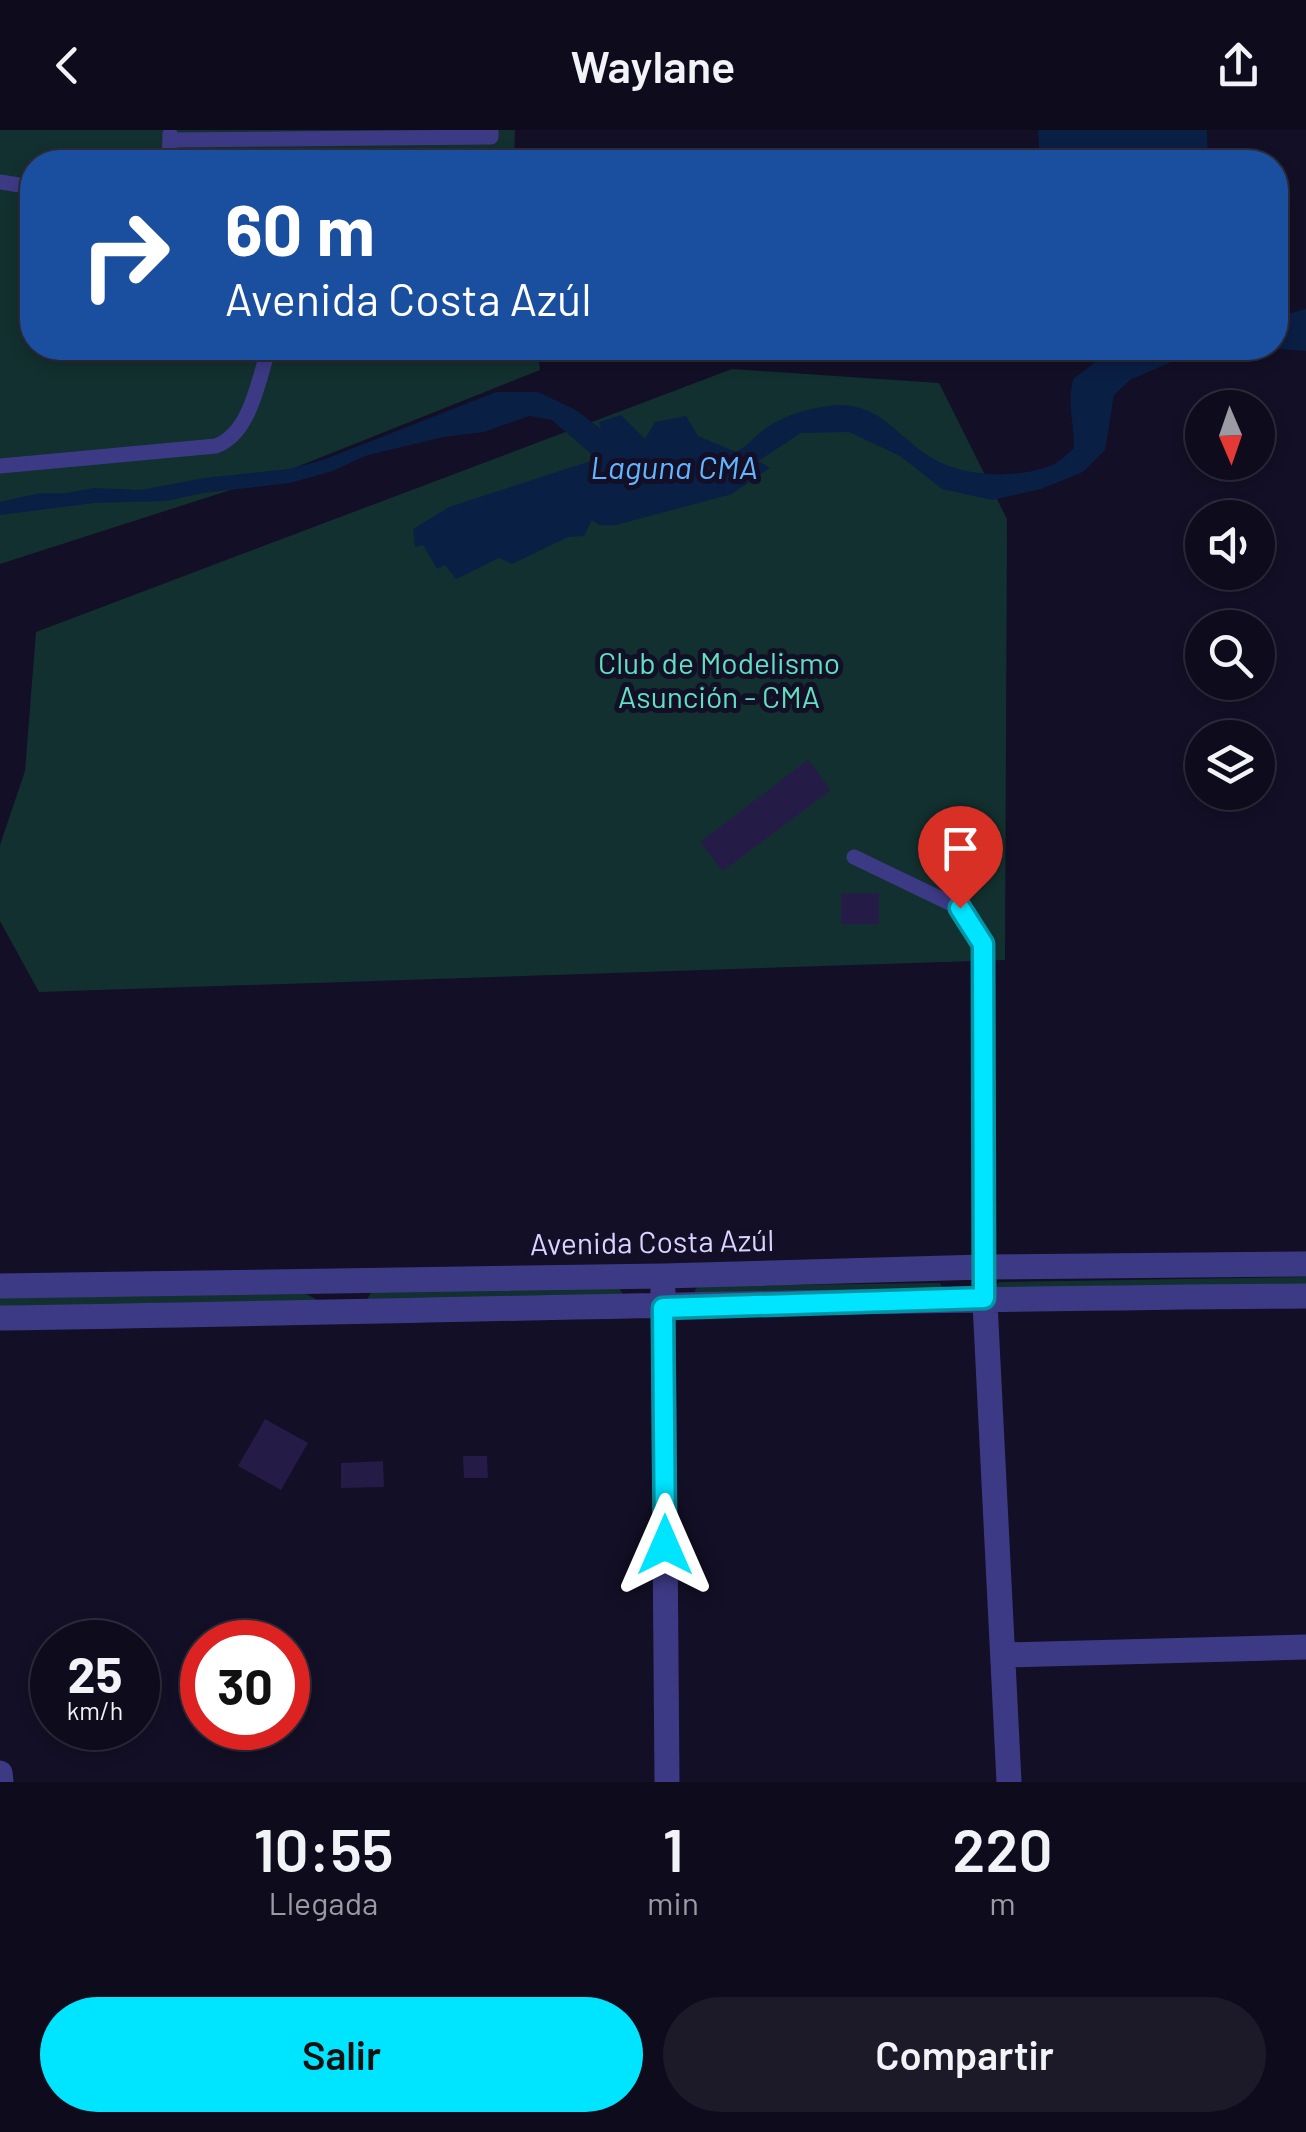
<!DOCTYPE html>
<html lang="es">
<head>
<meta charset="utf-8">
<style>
  :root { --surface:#0e0b1c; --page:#1c1929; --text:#f1f3f6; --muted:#9b9ba3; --line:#2e2b3b; --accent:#00e5ff }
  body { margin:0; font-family:Barlow,sans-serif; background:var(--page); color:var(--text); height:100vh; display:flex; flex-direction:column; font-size:38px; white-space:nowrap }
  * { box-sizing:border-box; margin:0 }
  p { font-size:32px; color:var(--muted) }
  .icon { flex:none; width:55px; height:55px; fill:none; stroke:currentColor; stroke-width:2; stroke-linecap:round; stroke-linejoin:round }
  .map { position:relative; height:1652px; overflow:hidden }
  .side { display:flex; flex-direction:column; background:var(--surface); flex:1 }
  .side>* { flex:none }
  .guide { position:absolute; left:20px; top:20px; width:1268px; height:210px; border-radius:40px; box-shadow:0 5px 15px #0003,0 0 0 2px var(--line); background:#1a4fa0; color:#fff; overflow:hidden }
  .needle { width:65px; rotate:178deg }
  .controls { position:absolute; left:1185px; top:260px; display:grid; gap:20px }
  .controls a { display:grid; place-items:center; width:90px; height:90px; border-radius:50%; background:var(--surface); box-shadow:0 5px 15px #0003,0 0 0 2px var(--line); font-size:50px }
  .speed { position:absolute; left:30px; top:1490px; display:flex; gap:20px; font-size:50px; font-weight:700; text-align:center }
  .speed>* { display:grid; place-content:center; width:130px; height:130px; border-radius:50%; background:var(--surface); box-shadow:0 5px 15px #0003,0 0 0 2px var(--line); line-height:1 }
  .speed small { font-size:25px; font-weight:400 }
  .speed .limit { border:15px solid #d22; background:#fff; color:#111 }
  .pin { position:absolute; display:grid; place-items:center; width:85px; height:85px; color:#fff; margin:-102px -42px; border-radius:50% 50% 50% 0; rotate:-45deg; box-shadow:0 0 10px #0007 }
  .pin .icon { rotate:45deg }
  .me { position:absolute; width:110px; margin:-55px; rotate:0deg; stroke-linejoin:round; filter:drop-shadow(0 0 8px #0008) }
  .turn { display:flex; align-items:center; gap:35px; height:210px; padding:0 40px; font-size:45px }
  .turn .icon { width:130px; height:130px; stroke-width:2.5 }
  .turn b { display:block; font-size:70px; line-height:85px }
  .eta { display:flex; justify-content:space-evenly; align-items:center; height:170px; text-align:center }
  .eta b { font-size:60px; font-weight:600; line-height:70px }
  .primary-button { display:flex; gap:20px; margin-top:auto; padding:20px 40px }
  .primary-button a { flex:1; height:115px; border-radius:60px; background:var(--accent); color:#111; font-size:40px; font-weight:600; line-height:115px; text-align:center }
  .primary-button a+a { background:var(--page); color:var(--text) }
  header { display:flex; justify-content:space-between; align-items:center; height:130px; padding:0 40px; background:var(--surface); font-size:45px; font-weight:600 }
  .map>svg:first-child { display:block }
  .green { fill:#12302f }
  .water { fill:#0a1f44 }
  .building { fill:#241b47 }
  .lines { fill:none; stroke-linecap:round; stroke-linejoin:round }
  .service { stroke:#3d3a85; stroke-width:15 }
  .minor { stroke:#3d3a85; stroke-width:25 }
  .route-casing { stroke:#0095a6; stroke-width:25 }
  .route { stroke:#00e5ff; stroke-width:18 }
  .labels { text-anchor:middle; stroke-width:10; stroke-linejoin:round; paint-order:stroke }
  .park-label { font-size:30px; fill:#5fe0c0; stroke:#130f26 }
  .street-label { font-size:30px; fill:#d9d4ff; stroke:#130f26 }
  .water-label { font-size:32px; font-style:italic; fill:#62b6ff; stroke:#130f26 }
</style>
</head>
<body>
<header><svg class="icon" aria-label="back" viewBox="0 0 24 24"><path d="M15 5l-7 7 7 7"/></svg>Waylane<svg class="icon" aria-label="share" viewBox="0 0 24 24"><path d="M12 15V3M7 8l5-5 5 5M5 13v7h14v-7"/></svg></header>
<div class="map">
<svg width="1306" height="1652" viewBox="0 0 1306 1652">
  <rect width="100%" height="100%" fill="#130f26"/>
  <path class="green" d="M0 0H515L514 32H32V218H537L540 240 274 346 0 434Z
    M732 239 939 253 1007 389 1005 830 39 862 0 791V715L25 641 36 502Z
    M1306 1147V1158L1000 1163 996 1156 999 1152Z
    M940 1153 944 1160 696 1167 695 1160 699 1156Z
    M619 1158 624 1166 367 1170 371 1162Z
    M305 1163 317 1170 0 1179V1168Z"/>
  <path class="water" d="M1038 0H1207L1208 32H1040Z
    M1306 179V221L1268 218H1275V187Z
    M1136 218H1231L1183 227 1130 250 1114 265 1105 320 1083 342 1041 359 992 370 942 359 900 326 849 302 801 303 758 331 770 338 732 364 616 395H599L592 390 584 406 568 407 512 434 499 428 456 449 445 435 437 439 423 415 415 417 413 399 449 377 597 329 552 290 529 286 484 302 443 307 365 326 333 341 290 353 203 363 166 371 94 373 0 385V372L40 363H66L93 358 141 360 204 348 289 339 323 330 496 262H538L576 280 601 299 599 292 621 285 645 309 655 292 686 286 698 306 736 322C748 316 755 306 766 298 784 285 816 276 839 275 877 274 896 303 924 323 957 347 1012 350 1050 336 1059 333 1067 324 1074 318 1074 291 1067 276 1073 249L1094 233Z"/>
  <path class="building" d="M808 630 831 660 723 741 700 712Z
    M841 763H879V794H841Z
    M265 1289 308 1313 281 1360 238 1336Z
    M463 1326H487L488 1348H464Z
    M383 1331 384 1357 341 1358V1333Z"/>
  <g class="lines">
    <path class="service" d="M170 10 491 7V0
      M169 32 170 4
      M0 52 32 57
      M0 336 216 316C251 303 258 250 269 218
      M854 727 960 778 983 814V1137"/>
    <path class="minor" d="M984 1153 1009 1652
      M0 1156 663 1146 983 1137 1306 1134
      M663 1161 667 1652
      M0 1188C435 1181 871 1169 1306 1166
      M1003 1525 1306 1517
      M0 1643 1 1652"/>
  </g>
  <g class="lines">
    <defs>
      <path id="route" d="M665 1415 663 1178 984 1168 983 814 960 778"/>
    </defs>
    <use href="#route" class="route-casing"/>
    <use href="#route" class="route"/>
  </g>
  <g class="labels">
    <g class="park-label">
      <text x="719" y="544">Club de Modelismo<tspan x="719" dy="34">Asunción - CMA</tspan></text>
    </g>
    <g class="street-label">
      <text transform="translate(652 1113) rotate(-1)" y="10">Avenida Costa Azúl</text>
    </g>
    <g class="water-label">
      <text x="674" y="349">Laguna CMA</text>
    </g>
  </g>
</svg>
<div class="controls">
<a><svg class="needle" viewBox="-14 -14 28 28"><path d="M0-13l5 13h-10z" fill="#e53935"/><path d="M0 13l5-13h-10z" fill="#9b9ba3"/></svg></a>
<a><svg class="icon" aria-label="sound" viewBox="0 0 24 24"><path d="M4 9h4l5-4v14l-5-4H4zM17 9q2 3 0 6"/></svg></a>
<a><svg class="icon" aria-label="search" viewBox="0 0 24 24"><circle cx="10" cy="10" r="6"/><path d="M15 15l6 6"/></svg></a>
<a><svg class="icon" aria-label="layers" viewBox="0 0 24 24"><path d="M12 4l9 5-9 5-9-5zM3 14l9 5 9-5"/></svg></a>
</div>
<div class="speed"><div>25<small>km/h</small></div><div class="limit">30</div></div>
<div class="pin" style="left:960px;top:778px;background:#d93025"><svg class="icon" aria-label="arrive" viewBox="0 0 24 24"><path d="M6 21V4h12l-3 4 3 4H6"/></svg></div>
<svg class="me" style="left:665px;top:1415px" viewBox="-20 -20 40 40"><path d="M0-17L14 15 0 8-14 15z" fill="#00e5ff" stroke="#fff" stroke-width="4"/></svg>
<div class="guide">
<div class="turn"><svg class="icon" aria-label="right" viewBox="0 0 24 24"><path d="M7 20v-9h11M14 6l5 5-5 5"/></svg><div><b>60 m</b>Avenida Costa Azúl</div></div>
</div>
</div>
<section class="side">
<div class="eta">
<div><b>10:55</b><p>Llegada</p></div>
<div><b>1</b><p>min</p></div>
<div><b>220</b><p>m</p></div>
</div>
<div class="primary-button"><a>Salir</a><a>Compartir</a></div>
</section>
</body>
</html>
